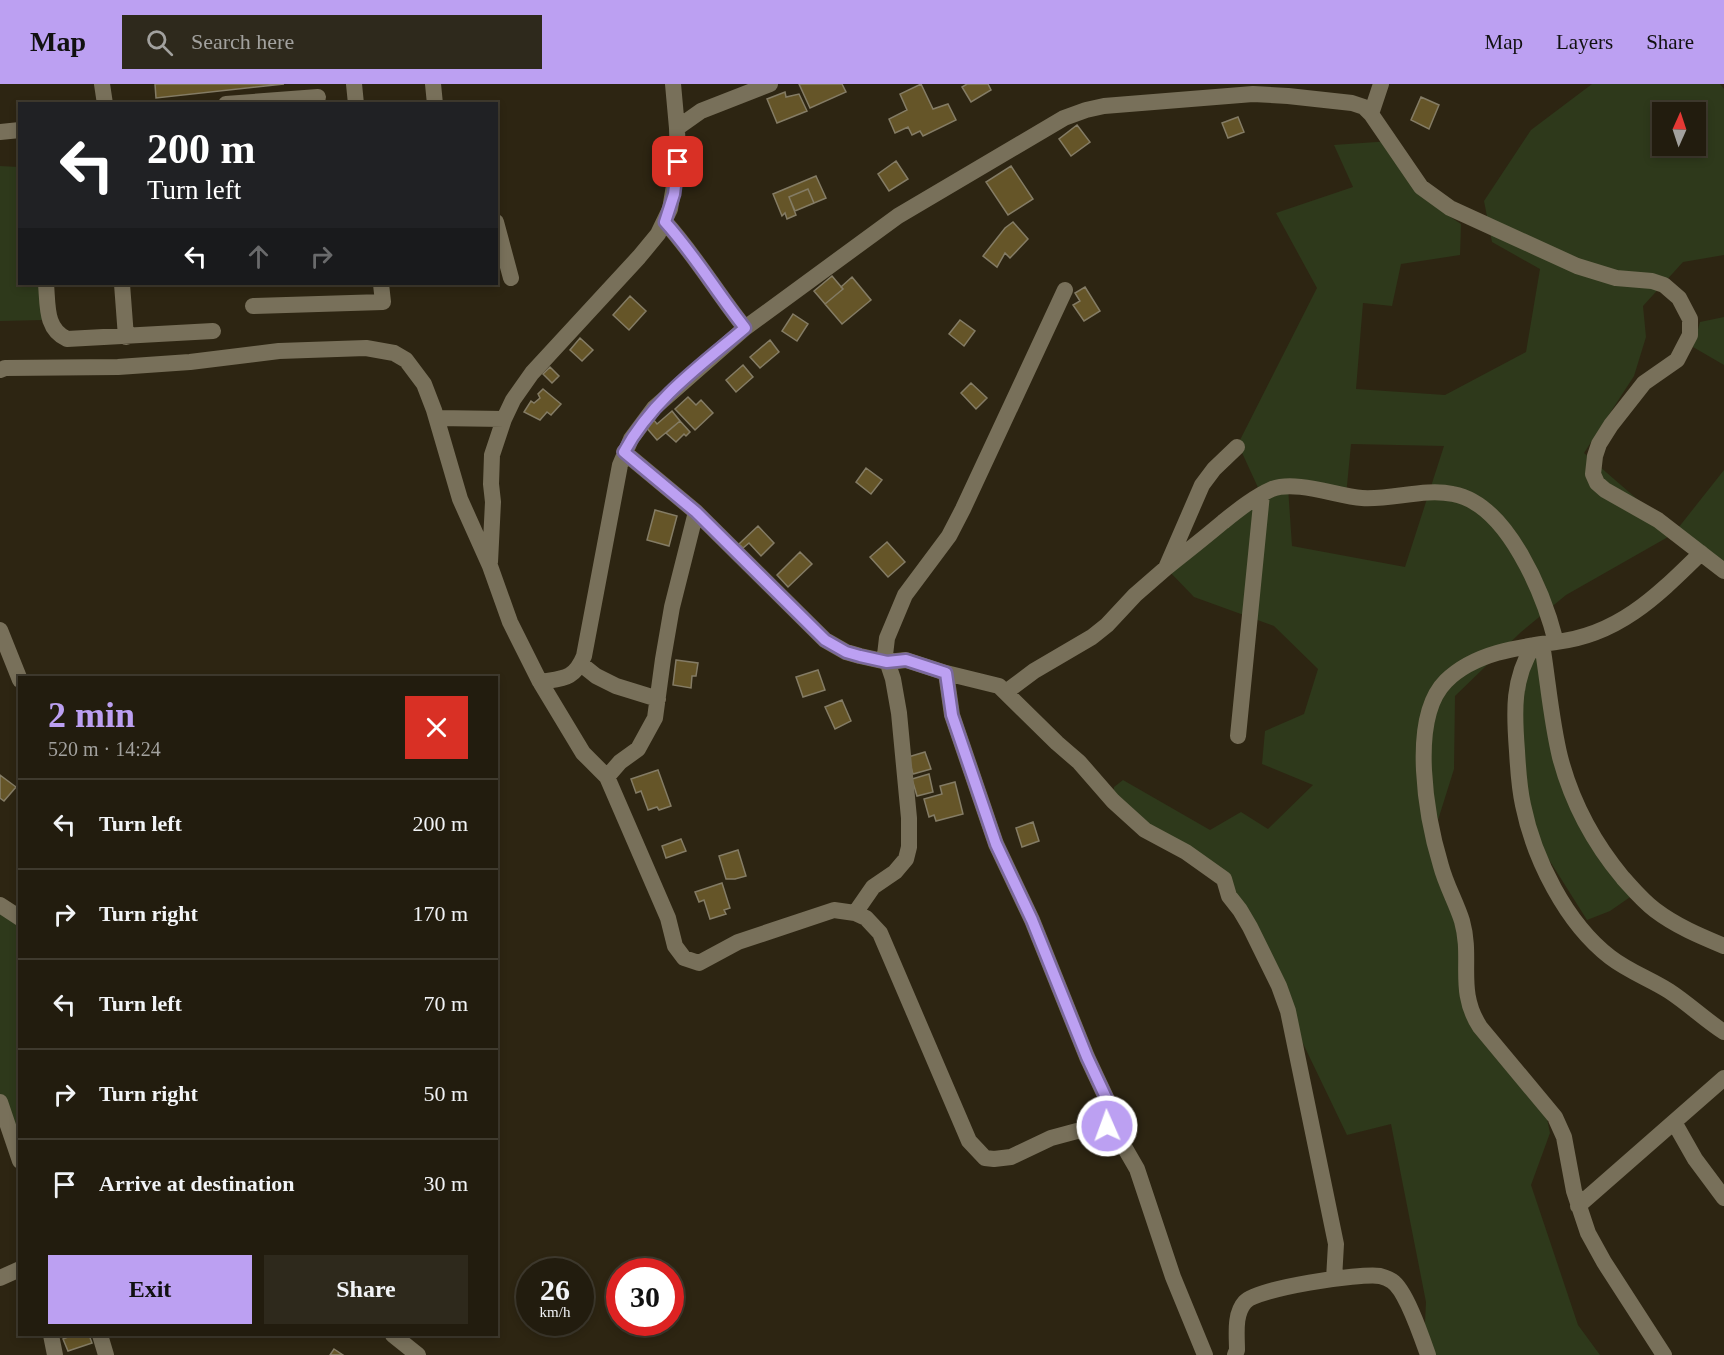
<!DOCTYPE html>
<html lang="en">
<head>
<meta charset="utf-8">
<style>
  :root { --surface:#221c0e; --page:#2e291c; --text:#f1f3f6; --muted:#a2a19e; --line:#3f3a2e; --accent:#bca0f2 }
  body { margin:0; font-family:"Times New Roman",serif; background:var(--page); color:var(--text); height:100vh; display:flex; flex-direction:column; font-size:22px; white-space:nowrap }
  * { box-sizing:border-box; margin:0 }
  p { font-size:20px; color:var(--muted) }
  .icon { flex:none; width:33px; height:33px; fill:none; stroke:currentColor; stroke-width:2; stroke-linecap:round; stroke-linejoin:round }
  .map { position:relative; flex:1; overflow:hidden }
  .panel { position:absolute; left:18px; top:592px; width:480px; height:660px; display:flex; flex-direction:column; background:var(--surface); border-radius:0px; box-shadow:0 3px 9px #0003,0 0 0 2px var(--line) }
  .panel>* { flex:none }
  .guide { position:absolute; left:18px; top:18px; width:480px; height:183px; border-radius:0px; box-shadow:0 3px 9px #0003,0 0 0 2px var(--line); background:#202124; color:#fff; overflow:hidden }
  .needle { width:39px; rotate:3deg }
  .tools { position:absolute; left:1652px; top:18px; display:grid; gap:12px }
  .tools a { display:grid; place-items:center; width:54px; height:54px; border-radius:0px; background:var(--surface); box-shadow:0 3px 9px #0003,0 0 0 2px var(--line); font-size:30px }
  .speed { position:absolute; left:516px; top:1174px; display:flex; gap:12px; font-size:30px; font-weight:700; text-align:center }
  .speed>* { display:grid; place-content:center; width:78px; height:78px; border-radius:50%; background:var(--surface); box-shadow:0 3px 9px #0003,0 0 0 2px var(--line); line-height:1 }
  .speed small { font-size:15px; font-weight:400 }
  .speed .limit { border:9px solid #d22; background:#fff; color:#111 }
  .pin { position:absolute; display:grid; place-items:center; width:51px; height:51px; color:#fff; margin:-26px; border-radius:12px; box-shadow:0 3px 9px #0006 }
  .me { position:absolute; width:66px; margin:-33px; rotate:358deg; stroke-linejoin:round; filter:drop-shadow(0 0 4px #0008) }
  .turn { display:flex; align-items:center; gap:21px; height:126px; padding:0 30px; font-size:27px }
  .turn .icon { width:78px; height:78px; stroke-width:2.5 }
  .turn b { display:block; font-size:42px; line-height:51px }
  .lanes { display:flex; align-items:center; height:57px; padding:0 30px; background:#0003; justify-content:center; gap:30px; direction:ltr }
  .lanes .off { opacity:.35 }
  .round { display:grid; place-items:center; flex:none; width:63px; height:63px; border-radius:0px; background:var(--page) }
  .summary { display:flex; align-items:center; justify-content:space-between; height:102px; padding:0 30px }
  h1 { font-size:36px; font-weight:600; line-height:45px; color:var(--accent) }
  .primary-button { display:flex; gap:12px; margin-top:auto; padding:12px 30px }
  .primary-button a { flex:1; height:69px; border-radius:0px; background:var(--accent); color:#111; font-size:24px; font-weight:600; line-height:69px; text-align:center }
  .primary-button a+a { background:var(--page); color:var(--text) }
  ul { padding:0; list-style:none }
  li { display:flex; align-items:center; gap:18px; height:90px; padding:0 30px; border-top:2px solid var(--line) }
  li div { flex:1 }
  li b { display:block; font-size:22px }
  li em { font-style:normal }
  header { display:flex; align-items:center; gap:36px; box-sizing:border-box; height:84px; padding:0 30px; background:var(--accent); color:#111 }
  header strong { font-size:28px }
  nav { display:flex; gap:33px; margin-inline-start:auto; font-size:21px }
  .search { width:420px; height:54px; background:var(--page); display:flex; align-items:center; gap:15px; box-sizing:border-box; padding:0 21px; border-radius:0px; color:var(--muted); font-size:22px }
  .map>svg:first-child { display:block }
  .green { fill:#2e391b; fill-rule:evenodd }
  .building { fill:#655528; stroke:#847c65; stroke-width:1.5 }
  .lines { fill:none; stroke-linecap:round; stroke-linejoin:round }
  .minor { stroke:#78705a; stroke-width:16 }
  .route-casing { stroke:#7a689d; stroke-width:15 }
  .route { stroke:#bca0f2; stroke-width:10 }
</style>
</head>
<body>
<header>
<strong>Map</strong>
<div class="search"><svg class="icon" aria-label="search" viewBox="0 0 24 24"><circle cx="10" cy="10" r="6"/><path d="M15 15l6 6"/></svg>Search here</div>
<nav><a>Map</a><a>Layers</a><a>Share</a></nav>
</header>
<div class="map">
<svg width="1724" height="1271" viewBox="0 0 1724 1271">
  <rect width="100%" height="100%" fill="#2d2512"/>
  <path class="green" d="M1592 0H1720L1724 5V171L1683 178 1643 222 1646 253 1634 292 1584 369 1675 448 1724 386V487L1675 449 1566 511 1521 548 1455 612 1454 685 1433 752 1459 829 1467 916 1544 1020 1550 1049 1531 1101 1578 1241 1600 1271H1428L1424 1260 1426 1218 1391 1040 1347 1051 1224 795 1113 717 1114 703 1123 696 1210 746 1241 728 1268 745 1313 701 1262 680 1265 647 1304 630 1318 585 1274 542 1194 513 1166 484 1261 410 1238 360 1317 204 1276 129 1353 103 1334 61 1391 57 1446 130 1461 140 1460 171 1401 180 1392 222 1363 219 1356 305 1445 311 1526 268 1540 185 1492 158 1484 117 1531 46ZM1662 28H1695V62H1662ZM1351 360 1444 362 1405 483 1292 462 1288 403 1346 412Z
    M0 82 19 83 20 200H39L44 236 0 237Z
    M1724 233V281L1693 263 1700 238Z
    M1534 561 1567 695 1636 809 1610 827 1587 836 1529 744 1516 628Z
    M0 821 19 835V1077L0 1018Z"/>
  <path class="building" d="M155 0H284L156 14Z
    M799 0H842L846 8 810 24Z
    M921 0 933 25 948 20 956 36 923 52 920 47 912 51 908 43 895 49 889 35 907 26 900 10Z
    M967 0H988L991 6 971 18 962 3Z
    M785 8 786 13 799 10 807 27 777 39 767 15Z
    M1421 13 1439 21 1429 45 1411 36Z
    M1238 33 1244 48 1228 54 1222 39Z
    M1077 41 1090 58 1071 72 1059 55Z
    M896 77 908 95 889 107 878 90Z
    M1011 82 1033 115 1008 131 986 98Z
    M816 92 826 114 814 119 808 105 789 113 796 131 787 135 785 129 782 132 773 110Z
    M808 105 814 119 795 127 789 113Z
    M1013 138 1028 155 1010 174 1005 169 997 183 983 172 1005 144Z
    M832 192 843 205 825 220 814 207Z
    M852 193 871 216 842 240 825 220 843 205 841 203Z
    M1085 203 1100 227 1084 237 1073 221 1080 217 1075 209Z
    M630 212 646 227 629 246 613 231Z
    M793 230 808 240 797 257 782 247Z
    M960 236 975 247 964 262 949 250Z
    M580 254 593 266 582 277 570 266Z
    M770 256 779 268 760 284 750 273Z
    M743 281 753 293 736 308 726 296Z
    M550 283 559 292 552 299 543 290Z
    M971 299 987 314 976 325 961 309Z
    M543 305 561 320 551 331 547 328 540 336 524 328 531 317 534 319 540 314 538 310Z
    M688 313 696 321 701 316 713 329 695 346 675 325Z
    M672 327 680 337 657 356 645 342 653 335 657 340Z
    M680 337 690 348 686 352 684 350 676 358 666 349Z
    M866 384 882 396 871 410 856 398Z
    M655 426 677 432 669 462 647 456Z
    M758 442 774 459 761 472 749 459 743 464 739 460Z
    M887 458 905 478 888 493 870 473Z
    M800 468 812 480 788 503 777 491Z
    M676 576 698 579 696 592H692L691 604 673 601Z
    M818 586 825 606 803 613 796 593Z
    M842 616 851 637 835 645 825 623Z
    M925 668 931 685 913 690 908 673Z
    M658 686 671 722 659 726 657 723 648 726 641 707 636 709 631 695Z
    M929 690 933 708 917 712 912 695Z
    M0 691 16 703 4 717 0 714Z
    M955 698 963 730 936 737 934 731 929 733 924 715 942 710 940 702Z
    M1033 738 1039 757 1022 763 1016 744Z
    M681 755 686 767 666 774 662 762Z
    M738 766 746 792 735 795H726L719 772Z
    M722 799 730 824 724 826 726 830 710 835 704 816 699 818 695 808Z
    M73 1251H89L92 1259 68 1267 63 1255Z
    M334 1265 343 1271H330Z"/>
  <g class="lines">
    <path class="minor" d="M102 0 105 20
      M354 0 356 20
      M433 0 435 20
      M226 20 318 13
      M1371 30 1421 103 1450 124 1577 182 1616 194 1652 197 1664 201 1679 214 1690 235V251L1677 276 1644 299 1611 341 1599 360 1595 372 1593 390 1597 399 1605 406 1658 436 1724 487
      M677 44 701 27 770 0
      M0 48 20 46
      M496 138 511 194
      M665 138C695 171 717 209 745 244
      M46 200C48 221 45 245 67 255L213 247
      M122 200 126 253
      M253 222 383 218 381 200
      M0 286 5 284 118 283 190 278 279 267 366 264 394 269 406 276 424 300 434 326 460 415 490 482 510 538 539 596 583 669 607 693 668 834 675 862 684 874 699 879 738 858 834 826 855 829 866 834 880 849 969 1057 985 1074 994 1075 1011 1073 1051 1054 1077 1047 1106 1048 1122 1059 1137 1085 1173 1193 1205 1271
      M437 334 504 335
      M1237 363 1214 385 1202 401 1166 484C1185 469 1204 454 1223 438 1238 426 1254 413 1272 405 1296 396 1337 412 1362 414 1392 416 1424 404 1453 410 1508 420 1544 511 1556 558 1619 551 1658 511 1701 469
      M624 368 696 428 825 556 846 568 860 572 887 578 906 576 946 589 999 602 1057 659 1079 678 1113 717 1145 746 1186 768 1224 795 1229 812 1240 826 1250 843 1279 902 1288 927 1336 1160 1334 1195
      M490 478 493 418 491 400 492 371 504 335 513 316 532 289 639 173 658 150 670 125 678 78 677 44 673 0
      M0 546 20 596
      M1556 558C1518 563 1474 569 1446 597 1408 635 1427 736 1441 782 1446 801 1456 818 1462 837 1473 876 1456 906 1480 943L1555 1033 1564 1053 1574 1107 1588 1149 1604 1178 1664 1271
      M1542 560C1548 597 1551 636 1560 673 1572 719 1593 758 1623 794 1633 805 1643 817 1655 826 1676 842 1700 852 1724 862
      M1534 561C1512 594 1514 629 1517 667 1518 685 1519 703 1523 721 1534 775 1566 839 1610 873 1628 887 1650 895 1669 907 1689 920 1705 936 1724 948
      M581 580 596 592 616 602 658 615
      M946 589 952 631 996 760 1032 836 1087 973 1109 1020V1034L1104 1048
      M540 598C563 594 574 596 584 572L620 381 631 355 654 324 745 244 898 132 1064 34 1086 26 1104 22 1253 10 1288 12 1352 19 1364 23 1371 30 1381 0
      M1006 608 1034 587 1092 553 1107 541 1135 511 1166 484
      M1238 652 1262 410
      M607 693 620 678 638 665 655 634 663 575 672 523 696 428
      M0 821 20 834
      M855 829 873 803 895 788 906 775 909 763V734L899 629 893 595 885 571 887 554 905 511 949 452 963 425 1065 206
      M0 1018 20 1077
      M1674 1038 1695 1075 1724 1114
      M1578 1122 1724 994
      M0 1194 20 1185
      M51 1251 55 1271
      M100 1251 106 1271
      M393 1251 418 1271
      M1235 1271 1237 1266C1237 1251 1234 1230 1245 1218 1258 1204 1359 1189 1380 1192 1384 1193 1389 1195 1392 1197 1406 1206 1422 1254 1428 1271"/>
  </g>
  <g class="lines">
    <defs>
      <path id="route" d="M678 78 674 110 665 138C695 171 717 209 745 244 701 281 652 316 624 368L696 428 825 556 846 568 860 572 887 578 906 576 946 589 952 631 996 760 1032 836 1087 973 1109 1020V1034L1107 1042"/>
    </defs>
    <use href="#route" class="route-casing"/>
    <use href="#route" class="route"/>
  </g>
</svg>
<div class="tools">
<a><svg class="needle" viewBox="-14 -14 28 28"><path d="M0-13l5 13h-10z" fill="#e53935"/><path d="M0 13l5-13h-10z" fill="#a2a19e"/></svg></a>
</div>
<div class="speed"><div>26<small>km/h</small></div><div class="limit">30</div></div>
<div class="pin" style="left:678px;top:78px;background:#d93025"><svg class="icon" aria-label="arrive" viewBox="0 0 24 24"><path d="M6 21V4h12l-3 4 3 4H6"/></svg></div>
<svg class="me" style="left:1107px;top:1042px" viewBox="-20 -20 40 40"><circle r="17" fill="#bca0f2" stroke="#fff" stroke-width="3"/><path d="M0-11L8 9 0 5-8 9z" fill="#fff"/></svg>
<div class="guide">
<div class="turn"><svg class="icon" aria-label="left" viewBox="0 0 24 24"><path d="M17 20v-9H6M10 6l-5 5 5 5"/></svg><div><b>200 m</b>Turn left</div></div>
<div class="lanes"><svg class="icon" aria-label="left" viewBox="0 0 24 24"><path d="M17 20v-9H6M10 6l-5 5 5 5"/></svg><svg class="icon off" aria-label="ahead" viewBox="0 0 24 24"><path d="M12 20V5M6 11l6-6 6 6"/></svg><svg class="icon off" aria-label="right" viewBox="0 0 24 24"><path d="M7 20v-9h11M14 6l5 5-5 5"/></svg></div>
</div>
<section class="panel">
<div class="summary"><div><h1>2 min</h1><p>520 m · 14:24</p></div><a class="round" style="background:#d93025;color:#fff"><svg class="icon" aria-label="close" viewBox="0 0 24 24"><path d="M6 6l12 12M18 6L6 18"/></svg></a></div>
<ul>
<li><svg class="icon" aria-label="left" viewBox="0 0 24 24"><path d="M17 20v-9H6M10 6l-5 5 5 5"/></svg><div><b>Turn left</b></div><em>200 m</em></li>
<li><svg class="icon" aria-label="right" viewBox="0 0 24 24"><path d="M7 20v-9h11M14 6l5 5-5 5"/></svg><div><b>Turn right</b></div><em>170 m</em></li>
<li><svg class="icon" aria-label="left" viewBox="0 0 24 24"><path d="M17 20v-9H6M10 6l-5 5 5 5"/></svg><div><b>Turn left</b></div><em>70 m</em></li>
<li><svg class="icon" aria-label="right" viewBox="0 0 24 24"><path d="M7 20v-9h11M14 6l5 5-5 5"/></svg><div><b>Turn right</b></div><em>50 m</em></li>
<li><svg class="icon" aria-label="arrive" viewBox="0 0 24 24"><path d="M6 21V4h12l-3 4 3 4H6"/></svg><div><b>Arrive at destination</b></div><em>30 m</em></li>
</ul>
<div class="primary-button"><a>Exit</a><a>Share</a></div>
</section>
</div>
</body>
</html>
